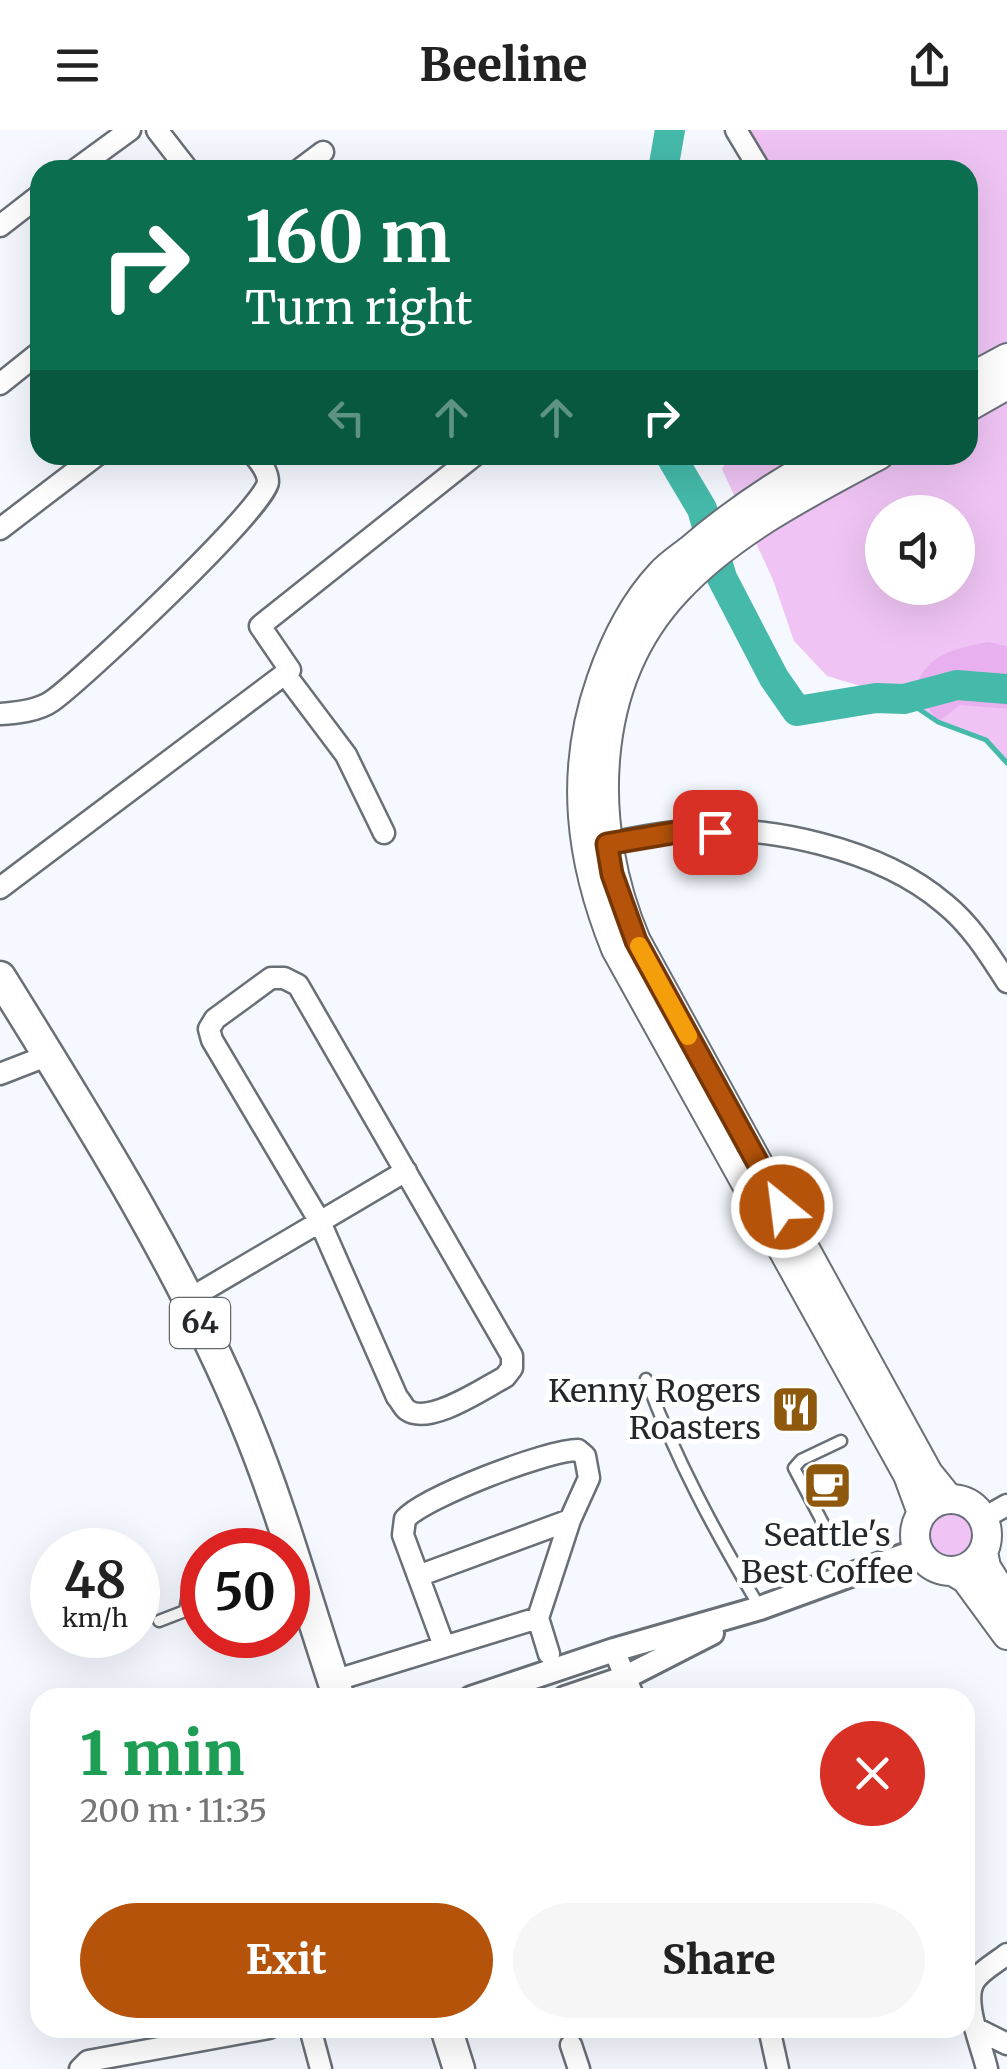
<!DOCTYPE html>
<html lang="en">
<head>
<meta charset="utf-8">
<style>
  :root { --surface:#fff; --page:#f6f6f6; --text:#222; --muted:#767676; --accent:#b45309 }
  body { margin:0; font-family:Merriweather,serif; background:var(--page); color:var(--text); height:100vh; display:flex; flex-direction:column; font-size:38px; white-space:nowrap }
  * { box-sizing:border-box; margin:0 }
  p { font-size:32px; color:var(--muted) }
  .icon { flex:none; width:55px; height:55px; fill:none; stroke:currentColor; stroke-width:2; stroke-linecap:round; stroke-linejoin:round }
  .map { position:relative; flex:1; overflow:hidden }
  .details { position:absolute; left:30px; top:1558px; width:945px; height:350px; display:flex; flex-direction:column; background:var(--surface); border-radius:30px; box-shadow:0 10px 40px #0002 }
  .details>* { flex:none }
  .hud { position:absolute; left:30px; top:30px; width:948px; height:305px; border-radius:30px; box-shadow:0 10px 40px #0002; background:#0b6e4f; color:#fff; overflow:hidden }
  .buttons { position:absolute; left:865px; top:365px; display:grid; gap:20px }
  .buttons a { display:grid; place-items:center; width:110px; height:110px; border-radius:50%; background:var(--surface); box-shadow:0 10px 40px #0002; font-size:50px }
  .speed { position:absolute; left:30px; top:1398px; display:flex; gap:20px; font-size:50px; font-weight:700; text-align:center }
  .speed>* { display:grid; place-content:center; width:130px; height:130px; border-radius:50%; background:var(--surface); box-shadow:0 10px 40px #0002; line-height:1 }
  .speed small { font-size:25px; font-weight:400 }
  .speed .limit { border:15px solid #d22; background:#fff; color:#111 }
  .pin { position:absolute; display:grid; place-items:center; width:85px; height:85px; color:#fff; margin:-42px; border-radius:20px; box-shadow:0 5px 15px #0006 }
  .me { position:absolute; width:110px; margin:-55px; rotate:331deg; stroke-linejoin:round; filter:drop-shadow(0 0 8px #0008) }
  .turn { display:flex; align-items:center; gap:35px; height:210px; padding:0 50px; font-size:45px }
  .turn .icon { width:130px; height:130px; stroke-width:2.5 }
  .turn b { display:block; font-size:70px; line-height:85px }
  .lanes { display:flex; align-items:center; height:95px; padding:0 50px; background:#0003; justify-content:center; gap:50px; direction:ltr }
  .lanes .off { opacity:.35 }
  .round { display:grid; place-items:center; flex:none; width:105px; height:105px; border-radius:52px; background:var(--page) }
  .head { display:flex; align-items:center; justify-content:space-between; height:170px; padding:0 50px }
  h1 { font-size:60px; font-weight:800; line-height:75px; color:#1e9e55 }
  .cta { display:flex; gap:20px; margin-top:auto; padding:20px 50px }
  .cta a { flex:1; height:115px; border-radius:60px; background:var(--accent); color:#fff; font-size:40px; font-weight:800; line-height:115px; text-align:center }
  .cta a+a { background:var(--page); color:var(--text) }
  header { display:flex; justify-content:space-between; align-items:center; height:130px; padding:0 50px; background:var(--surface); font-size:45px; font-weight:800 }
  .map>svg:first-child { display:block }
  .green { fill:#efc4f4; fill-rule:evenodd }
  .forest { fill:#e9b0f0 }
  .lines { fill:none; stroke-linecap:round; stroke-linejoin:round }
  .stream { stroke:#45baab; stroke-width:5 }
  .river { stroke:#45baab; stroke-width:30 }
  .service-casing { stroke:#696f77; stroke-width:15 }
  .minor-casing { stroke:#696f77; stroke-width:25 }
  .tertiary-casing { stroke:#696f77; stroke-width:28 }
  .secondary-casing { stroke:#696f77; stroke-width:32 }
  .primary-casing { stroke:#696f77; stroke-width:35 }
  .service { stroke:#fff; stroke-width:10 }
  .minor { stroke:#fff; stroke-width:20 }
  .tertiary { stroke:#fff; stroke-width:22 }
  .secondary { stroke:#fff; stroke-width:28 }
  .primary { stroke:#fff; stroke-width:30 }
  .route-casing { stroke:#753606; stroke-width:25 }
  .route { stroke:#b45309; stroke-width:18 }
  .slow { stroke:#f59e0b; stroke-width:18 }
  .labels { text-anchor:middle; stroke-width:10; stroke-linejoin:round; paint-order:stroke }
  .shield { fill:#fff; stroke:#66686b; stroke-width:2.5 }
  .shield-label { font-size:30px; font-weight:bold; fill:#25282b }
  .poi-label { font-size:32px; fill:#25282b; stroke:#fff; text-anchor:end }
</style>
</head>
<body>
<header><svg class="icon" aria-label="menu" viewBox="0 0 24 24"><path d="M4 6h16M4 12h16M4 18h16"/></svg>Beeline<svg class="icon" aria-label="share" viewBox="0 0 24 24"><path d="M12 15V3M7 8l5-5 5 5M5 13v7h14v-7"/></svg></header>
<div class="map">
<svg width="1007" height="1939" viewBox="0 0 1007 1939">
  <rect width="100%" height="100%" fill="#f5f9ff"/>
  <path class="green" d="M736 0H1007V516C942 503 953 553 908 569L1007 579V633L986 610 938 592 904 569 827 546 794 511 773 450 722 339 730 325H968V40H746ZM882 382H958V458H882Z
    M929 1405a24 24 0 1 1 48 0a24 24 0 1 1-48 0Z"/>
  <path class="forest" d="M989 512 1007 516V579L960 575 938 592 915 558C927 523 957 518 989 512Z"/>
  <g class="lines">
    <path class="stream" d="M904 569 938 592 986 610 1007 633"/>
    <path class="river" d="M663 40 670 0
      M670 325 702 379 722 448 774 548 797 581 876 568 904 569 957 555 1007 559"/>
    <defs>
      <path id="service" d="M646 1249C676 1330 715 1402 759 1476
        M826 1399 794 1338 801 1330 841 1311
        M159 1491 185 1481 188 1464 202 1459"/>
      <path id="minor" d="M157 0 188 40
        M736 0 760 40
        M75 40 130 0
        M299 40 323 22
        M0 96 40 65
        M0 254 40 222
        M0 399 97 325
        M285 544 346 625 384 703
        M0 584C16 583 38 581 52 571 81 551 268 375 268 352 268 341 260 332 254 325
        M599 715C626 710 655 704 683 701 766 694 880 718 945 774 971 795 989 824 1007 852
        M0 758 290 540 260 496 475 325
        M271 848H284L298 855 512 1226V1238L505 1247C484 1258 429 1296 407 1280 403 1277 401 1271 397 1267L320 1092 212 910 209 899 215 889Z
        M0 944 49 925
        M189 1169 406 1041
        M984 1388 1007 1375
        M418 1446 570 1390
        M444 1516 403 1405 405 1389C425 1367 547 1320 578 1320L585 1326 589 1348 570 1390 538 1488 549 1524
        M614 1520 634 1568
        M333 1551 538 1488
        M310 1898 321 1939
        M769 1898 778 1939
        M975 1898 1007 1914
        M571 1915 579 1939
        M80 1939 88 1931 269 1898
        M987 1939C982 1916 961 1870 975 1850 982 1840 997 1832 1007 1824"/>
      <path id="tertiary" d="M471 1568 614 1520 760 1478 919 1420
        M565 1568 624 1548 712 1503"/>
      <path id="secondary" d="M968 249 1007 228
        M968 277 1007 255
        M829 325C778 353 734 382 690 420 680 428 669 435 661 444 633 474 614 513 601 551 569 643 580 730 616 819L908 1345 922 1383
        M879 325C808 363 732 401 677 460 588 554 588 699 636 811L928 1343 949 1369
        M915 1405a36 36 0 1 1 72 0a36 36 0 1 1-72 0Z
        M983 1422 986 1437 1007 1471
        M953 1441 966 1449 1007 1505"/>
      <path id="primary" d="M0 847C90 992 181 1136 246 1293 283 1382 308 1477 339 1568
        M446 1898 459 1939"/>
    </defs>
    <use href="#service" class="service-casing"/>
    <use href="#minor" class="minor-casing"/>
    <use href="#tertiary" class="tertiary-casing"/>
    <use href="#secondary" class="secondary-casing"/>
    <use href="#primary" class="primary-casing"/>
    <use href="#service" class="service"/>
    <use href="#minor" class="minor"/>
    <use href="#tertiary" class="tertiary"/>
    <use href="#secondary" class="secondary"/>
    <use href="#primary" class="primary"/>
  </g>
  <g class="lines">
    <defs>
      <path id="route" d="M715 702 684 701 607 714 612 744 636 811 782 1077"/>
    </defs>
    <use href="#route" class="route-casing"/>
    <use href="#route" class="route"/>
    <path class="slow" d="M639 816 688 906"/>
  </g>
  <defs>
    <symbol id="restaurant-square" viewBox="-11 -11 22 22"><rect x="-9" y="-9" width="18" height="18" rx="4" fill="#8f590d" stroke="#fff"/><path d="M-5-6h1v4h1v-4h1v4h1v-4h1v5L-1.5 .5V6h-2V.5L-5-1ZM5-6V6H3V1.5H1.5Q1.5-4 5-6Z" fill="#fff"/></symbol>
    <symbol id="cafe-square" viewBox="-11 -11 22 22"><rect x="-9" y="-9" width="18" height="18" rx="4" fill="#8f590d" stroke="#fff"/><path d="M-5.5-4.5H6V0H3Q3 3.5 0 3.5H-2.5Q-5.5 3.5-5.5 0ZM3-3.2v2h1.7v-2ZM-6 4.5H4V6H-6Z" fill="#fff"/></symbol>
  </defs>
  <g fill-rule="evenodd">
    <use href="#restaurant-square" x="768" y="1252" width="55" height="55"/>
    <use href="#cafe-square" x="800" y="1328" width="55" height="55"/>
  </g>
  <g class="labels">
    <rect class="shield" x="170" y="1168" width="60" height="50" rx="8"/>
    <g class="shield-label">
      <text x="200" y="1203">64</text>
    </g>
    <g class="poi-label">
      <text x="761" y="1272">Kenny Rogers<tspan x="761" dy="37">Roasters</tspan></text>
      <text x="827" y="1416" text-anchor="middle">Seattle's<tspan x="827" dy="37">Best Coffee</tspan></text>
    </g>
  </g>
</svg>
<div class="buttons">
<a><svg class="icon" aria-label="sound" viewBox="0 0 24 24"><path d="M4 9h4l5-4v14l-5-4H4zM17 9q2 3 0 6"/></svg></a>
</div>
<div class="speed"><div>48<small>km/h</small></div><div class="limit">50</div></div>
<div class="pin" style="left:715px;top:702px;background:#d93025"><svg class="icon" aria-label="arrive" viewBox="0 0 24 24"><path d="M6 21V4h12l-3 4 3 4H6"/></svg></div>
<svg class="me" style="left:782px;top:1077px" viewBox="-20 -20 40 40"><circle r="17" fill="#b45309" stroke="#fff" stroke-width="3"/><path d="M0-11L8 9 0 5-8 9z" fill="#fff"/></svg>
<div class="hud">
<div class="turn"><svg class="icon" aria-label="right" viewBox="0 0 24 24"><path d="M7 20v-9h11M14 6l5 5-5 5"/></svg><div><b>160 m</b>Turn right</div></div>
<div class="lanes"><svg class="icon off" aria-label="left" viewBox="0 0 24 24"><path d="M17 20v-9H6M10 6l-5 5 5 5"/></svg><svg class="icon off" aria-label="ahead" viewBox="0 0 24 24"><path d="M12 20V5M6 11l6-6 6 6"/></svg><svg class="icon off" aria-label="ahead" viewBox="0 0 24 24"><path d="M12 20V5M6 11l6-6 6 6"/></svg><svg class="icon" aria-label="right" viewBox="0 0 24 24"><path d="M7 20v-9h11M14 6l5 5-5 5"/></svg></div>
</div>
<section class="details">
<div class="head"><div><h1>1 min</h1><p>200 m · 11:35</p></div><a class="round" style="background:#d93025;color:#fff"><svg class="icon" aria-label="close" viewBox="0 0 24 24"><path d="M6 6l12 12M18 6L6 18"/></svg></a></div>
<div class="cta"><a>Exit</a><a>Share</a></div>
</section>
</div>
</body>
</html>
